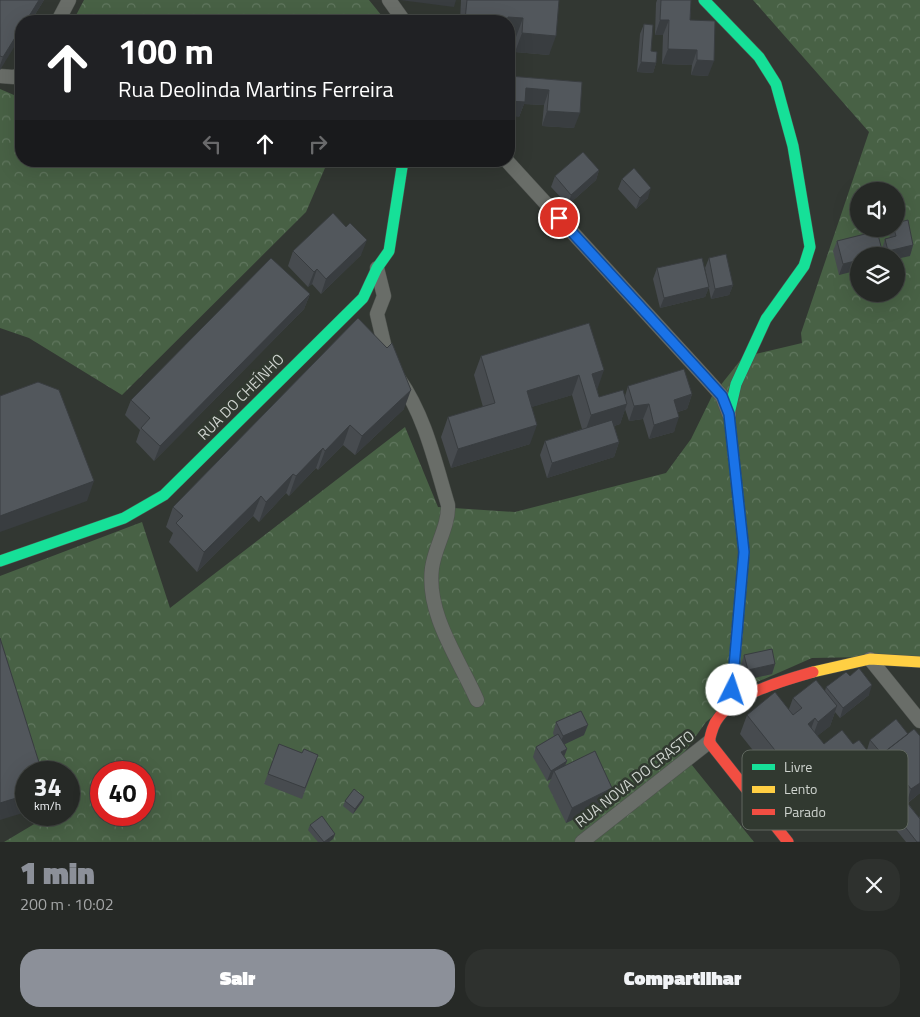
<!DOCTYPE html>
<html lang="pt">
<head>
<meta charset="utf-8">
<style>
  :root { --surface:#262926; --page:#2e312e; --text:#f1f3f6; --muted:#a4a6a7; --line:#424543; --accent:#8c9099 }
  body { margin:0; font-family:"Titillium Web",sans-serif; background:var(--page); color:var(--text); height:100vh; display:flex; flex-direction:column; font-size:19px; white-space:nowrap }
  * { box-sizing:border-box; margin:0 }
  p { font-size:16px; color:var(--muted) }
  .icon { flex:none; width:28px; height:28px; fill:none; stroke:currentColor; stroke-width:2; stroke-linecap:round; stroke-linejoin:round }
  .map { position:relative; height:842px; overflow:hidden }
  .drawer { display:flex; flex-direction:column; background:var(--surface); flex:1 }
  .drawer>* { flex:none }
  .hud { position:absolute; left:15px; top:15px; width:500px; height:152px; border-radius:20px; box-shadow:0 5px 20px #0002,0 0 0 1px var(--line); background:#202124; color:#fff; overflow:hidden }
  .tools { position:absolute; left:850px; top:182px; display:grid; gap:10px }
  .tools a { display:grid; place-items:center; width:55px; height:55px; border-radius:50%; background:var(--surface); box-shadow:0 5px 20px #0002,0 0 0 1px var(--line); font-size:25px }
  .speed { position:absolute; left:15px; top:761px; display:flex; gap:10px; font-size:25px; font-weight:700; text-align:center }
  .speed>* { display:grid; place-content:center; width:65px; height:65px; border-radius:50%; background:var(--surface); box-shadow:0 5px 20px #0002,0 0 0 1px var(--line); line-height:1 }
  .speed small { font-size:12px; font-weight:400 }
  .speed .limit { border:8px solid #d22; background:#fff; color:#111 }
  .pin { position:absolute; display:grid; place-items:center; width:42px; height:42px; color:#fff; margin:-21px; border:2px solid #fff; border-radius:50%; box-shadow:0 1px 5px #0007 }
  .me { position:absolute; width:55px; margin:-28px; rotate:4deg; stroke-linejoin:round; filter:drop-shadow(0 0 4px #0008) }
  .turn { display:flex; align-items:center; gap:18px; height:105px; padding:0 20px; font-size:22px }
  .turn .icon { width:65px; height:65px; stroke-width:2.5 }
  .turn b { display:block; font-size:35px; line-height:42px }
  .lanes { display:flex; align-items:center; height:48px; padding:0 20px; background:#0003; justify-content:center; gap:25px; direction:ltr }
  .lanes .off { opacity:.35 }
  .round { display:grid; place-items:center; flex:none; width:52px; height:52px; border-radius:20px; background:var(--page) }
  .head { display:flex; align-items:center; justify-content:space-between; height:85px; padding:0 20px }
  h1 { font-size:30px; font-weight:800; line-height:38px; color:var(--accent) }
  .action { display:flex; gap:10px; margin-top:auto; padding:10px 20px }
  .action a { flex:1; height:58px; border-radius:20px; background:var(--accent); color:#fff; font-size:20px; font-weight:800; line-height:58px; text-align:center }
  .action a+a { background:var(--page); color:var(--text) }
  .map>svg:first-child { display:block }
  .forest { fill:url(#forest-crowns); fill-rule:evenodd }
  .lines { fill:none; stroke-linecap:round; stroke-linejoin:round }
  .street-casing { stroke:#4e524e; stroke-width:15 }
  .fast-casing { stroke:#4e524e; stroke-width:12 }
  .slow-casing { stroke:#4e524e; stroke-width:12 }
  .jam-casing { stroke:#4e524e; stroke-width:12 }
  .street { stroke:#696d68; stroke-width:14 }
  .fast { stroke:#16e098; stroke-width:11 }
  .slow { stroke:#ffcf43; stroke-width:11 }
  .jam { stroke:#f24e42; stroke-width:11 }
  .wall { fill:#474b4f }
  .shaded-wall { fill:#393d40 }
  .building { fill:#52575c; stroke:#393d40 }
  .route-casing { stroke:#114b97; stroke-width:12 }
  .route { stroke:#1a73e8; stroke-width:9 }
  .labels { text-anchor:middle; stroke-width:5; stroke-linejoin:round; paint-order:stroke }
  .street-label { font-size:15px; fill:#ced3ce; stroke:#313930 }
  .key { fill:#313930; stroke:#60675f; stroke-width:1 }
  .key-label { font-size:14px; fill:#ced3ce }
</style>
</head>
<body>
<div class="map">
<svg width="920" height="842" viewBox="0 0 920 842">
  <defs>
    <pattern id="forest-crowns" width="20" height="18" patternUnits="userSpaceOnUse" patternTransform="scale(1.25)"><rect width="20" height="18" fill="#486145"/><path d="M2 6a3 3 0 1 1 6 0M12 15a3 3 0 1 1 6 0" fill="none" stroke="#61775f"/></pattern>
  </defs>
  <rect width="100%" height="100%" fill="#323732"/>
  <path class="forest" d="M84 0H369L386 21H73Z
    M753 0H920V656L812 658 748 686 706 722 683 754 754 842H4L41 820 40 815H69V772H28L0 678V576L142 522 170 608 405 427 438 507 515 512 666 473 691 439 712 396 743 357 802 343 801 333 869 132ZM859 191H896V229H859ZM859 256H896V294H859ZM101 772H144V815H101Z
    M0 89 21 98V161H328L306 212 122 395 29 338 0 328Z"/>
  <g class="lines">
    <defs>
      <path id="street" d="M389 0 404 21
        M58 21 69 0
        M0 76 13 77 21 75
        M507 161 703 375 722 396 729 414
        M377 268 384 296 377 314 388 361
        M399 379C425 416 435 462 448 505 449 526 435 546 432 568 426 614 459 659 477 700
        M870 659 920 721
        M582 842 709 742"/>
      <path id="fast" d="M704 0 759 57 776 84 793 146 810 247 804 266 766 319 736 384 729 414 744 552 738 621
        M0 561 124 518 164 495 363 298 377 268 389 251 403 161"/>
      <path id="slow" d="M813 672 870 659 920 662
        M731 704 738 621"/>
      <path id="jam" d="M788 842 709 742C711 733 713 724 719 717 737 693 785 680 813 672"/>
    </defs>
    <use href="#street" class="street-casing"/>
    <use href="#fast" class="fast-casing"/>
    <use href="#slow" class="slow-casing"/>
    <use href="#jam" class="jam-casing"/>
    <use href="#street" class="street"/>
    <use href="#fast" class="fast"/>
    <use href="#slow" class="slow"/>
    <use href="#jam" class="jam"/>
  </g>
  <path class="wall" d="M0 0H44L31 21H21L0 70Z
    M461 0H559L549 55 515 52 516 37 509 21H460Z
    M657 0H691L690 20 708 76 691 75 692 65 662 64 663 35H655L656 3Z
    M644 24 651 51 656 63 653 73 637 72 640 34Z
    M509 76 582 82 574 128 542 126 544 105 524 104 519 117Z
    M599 170 596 180 568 205 551 187 555 176Z
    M622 179 648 198 636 209 618 189Z
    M346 227 361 255 321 294 312 284 308 287 288 266 293 251Z
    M891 229H896L913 245 910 256H883V254L839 275 833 251 837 241 882 249 885 239 890 238 889 234Z
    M709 258 733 285 729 295 711 299 705 268Z
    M657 268 709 287 705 297 660 308 653 279Z
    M310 294 304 309 154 461 136 442 140 430 125 415 131 400Z
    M358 318 404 409 355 455 343 445 318 470 316 468 289 496 286 493 259 522 253 516 197 572 169 542 173 533 166 527 173 507Z
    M589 323 597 389 599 397 625 396 628 386 692 394 687 409 678 412 674 432 649 439 643 419 629 421 625 409 620 424 614 426 619 442 614 457 547 478 540 455 545 441 582 429 572 395 531 407 530 444 451 468 441 437 448 417 483 407 474 375 481 356Z
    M744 655 775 664 772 674 744 680 741 665Z
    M850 676 869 695 840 718 835 712 830 726 817 736 824 744H853L867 750 870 740 908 734 920 736V793L908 803 919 818 920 816V842H906L884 815 888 805 899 795 877 768 879 764 878 765 873 758 868 774 881 792 872 799 860 783V782L810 822 740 734 747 715 789 709 793 698 825 691 826 687Z
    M556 722 584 735 564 744 567 749 564 757 567 761 565 765 612 788 607 803 566 823 548 786 551 779 547 781 533 757 536 747 554 736 553 733Z
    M279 744 302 753 318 755 302 799 264 784Z
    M364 797 362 802 353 814 343 806 345 801Z
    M310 825 335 834 333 839 329 842H318L308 830Z"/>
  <path class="shaded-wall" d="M39 0H44L31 21H26Z
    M400 0H456L454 7Z
    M508 17 523 18 516 37H509V21H506Z
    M660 20H669L663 35H655Z
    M21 28V36L0 70V65L3 57Z
    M522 33 556 36 549 55 515 52Z
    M668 49 697 50 692 65 662 64Z
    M697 60 714 61 708 76 691 75Z
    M641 62 656 63 653 73 637 72Z
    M526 88 549 90 544 105 524 104 519 117 509 116V101Z
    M547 111 580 113 574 128 542 126Z
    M599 170 596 180 568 205 571 195Z
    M651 188 648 198 636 209 640 198Z
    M367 240 361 255 321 294 326 279Z
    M913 245 910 256 896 259V256H886L888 251Z
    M859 260V270L839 275 843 264Z
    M317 269 312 284 308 287 314 272Z
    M733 285 729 295 711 299 715 289Z
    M709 287 705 297 660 308 664 298Z
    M310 294 304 309 154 461 160 446Z
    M604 370 597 390 592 374Z
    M579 375 572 395 519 411 527 391Z
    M411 390 404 409 355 455 362 436Z
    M692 394 687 409 668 415 674 400Z
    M627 404 620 424 584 435 591 415Z
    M649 404 643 419 629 421 634 406Z
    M679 417 674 432 649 439 654 425Z
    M350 425 343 445 318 470 325 451Z
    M537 425 530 444 451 468 458 449Z
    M619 442 614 457 547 478 552 463Z
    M323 448 316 468 289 496 296 476Z
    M293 474 286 493 259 522 266 502Z
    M94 481 87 501 0 532V516Z
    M261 496 253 516 197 572 204 552Z
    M775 664 772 674 744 680 748 670Z
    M872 685 869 695 840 718 843 708Z
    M837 706 830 726 811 741 818 722Z
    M815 718 808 737V724Z
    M588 725 584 735 559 747 563 736Z
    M567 749 563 759 561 752Z
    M873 758 866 777 862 778 860 782 810 822 817 803Z
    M567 761 563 771H554L551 779 547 781 551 771Z
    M920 783V793L906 804 911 789Z
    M883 787 881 792 872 799 874 794Z
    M612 788 607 803 566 823 572 808Z
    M26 795V812L0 820V803Z
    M364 797 362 802 353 814 355 809Z
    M335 834 333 839 329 842H324Z"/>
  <path class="building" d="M0 0H39L26 21H21V28L3 57 0 56Z
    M467 0H559L556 36 522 33 523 18 508 17 507 21H479L465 20Z
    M661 0H691L690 20 715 21 714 61 697 60V50L668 49 669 20H660Z
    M644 24 653 25 651 51 657 52 656 63 641 62Z
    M509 76 582 82 580 113 547 111 549 90 526 88 525 102 509 101Z
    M583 152 599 170 571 195 555 176Z
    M634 168 651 188 640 198 622 179Z
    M333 213 346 227 350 223 367 240 326 279 317 269 314 272 293 251Z
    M908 220 913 245 888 251 885 239 896 236 894 229H896V223Z
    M877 231 883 254 875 256H859V260L843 264 837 241Z
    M726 254 733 285 715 289 709 258Z
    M271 258 310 294 160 446 141 428 150 418 131 400Z
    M702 258 709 287 664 298 657 268Z
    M358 318 387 348 392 343 411 390 362 436 350 425 325 451 323 448 296 476 293 474 266 502 261 496 204 552 176 523 183 516 173 507Z
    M589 323 604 370 592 374 599 397 623 390 627 404 591 415 579 375 527 391 537 425 458 449 448 417 495 403 481 356Z
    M684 369 692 394 674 400 679 417 654 425 649 404 634 406 628 386Z
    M38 382 59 390 94 481 0 516V396Z
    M612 420 619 442 552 463 545 441Z
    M0 638 42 772H26V795L0 803Z
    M772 649 775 664 748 670 744 655Z
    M859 668 872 685 843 708 826 687 846 672 850 676Z
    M816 680 837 706 818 722 815 718 808 724 824 744 842 730 853 744 859 740 873 758 817 803 747 715 775 692 793 715 802 708 793 698Z
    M581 711 588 725 563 736 556 722Z
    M896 719 908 734 882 754 870 740Z
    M914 729 920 736V783L911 789 883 753Z
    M558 734 567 749 561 752 567 761 551 771 536 747Z
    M279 744 302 753 304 749 318 755 305 788 268 774Z
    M595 751 612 788 572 808 554 771Z
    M354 789 364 797 355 809 345 801Z
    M900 794 920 819V842H917L888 805Z
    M322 816 335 834 324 842 310 825Z"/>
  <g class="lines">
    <defs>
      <path id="route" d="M559 218 703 375 722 396 729 414 744 552 732 690"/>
    </defs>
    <use href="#route" class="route-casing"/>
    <use href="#route" class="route"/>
  </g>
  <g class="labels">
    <g class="street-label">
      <text transform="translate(241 397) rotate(-45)" y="5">RUA DO CHEÍNHO</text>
      <text transform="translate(635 779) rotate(-38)" y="5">RUA NOVA DO CRASTO</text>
    </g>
  </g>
  <rect x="742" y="750" width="166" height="80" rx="8" class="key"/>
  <rect x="752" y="764" width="23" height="6" fill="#16e098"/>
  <rect x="752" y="786" width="23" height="7" fill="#ffcf43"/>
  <rect x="752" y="809" width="23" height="6" fill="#f24e42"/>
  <g class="key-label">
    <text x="784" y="772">Livre</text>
    <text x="784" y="794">Lento</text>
    <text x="784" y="817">Parado</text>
  </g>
</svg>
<div class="tools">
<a><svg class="icon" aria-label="sound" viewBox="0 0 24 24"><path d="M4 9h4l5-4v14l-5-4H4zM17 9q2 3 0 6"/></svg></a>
<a><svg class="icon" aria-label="layers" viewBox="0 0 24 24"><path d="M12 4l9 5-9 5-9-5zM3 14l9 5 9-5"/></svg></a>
</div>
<div class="speed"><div>34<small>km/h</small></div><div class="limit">40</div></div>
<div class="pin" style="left:559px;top:218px;background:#d93025"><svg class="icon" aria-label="arrive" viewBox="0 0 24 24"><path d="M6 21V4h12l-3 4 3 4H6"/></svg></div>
<svg class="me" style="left:732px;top:690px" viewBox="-20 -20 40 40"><circle r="19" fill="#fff"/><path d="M0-13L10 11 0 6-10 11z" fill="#1a73e8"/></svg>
<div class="hud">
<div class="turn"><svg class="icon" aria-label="ahead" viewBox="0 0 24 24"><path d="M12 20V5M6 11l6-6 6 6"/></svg><div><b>100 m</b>Rua Deolinda Martins Ferreira</div></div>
<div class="lanes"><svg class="icon off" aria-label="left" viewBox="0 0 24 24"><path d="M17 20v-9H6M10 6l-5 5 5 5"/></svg><svg class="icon" aria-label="ahead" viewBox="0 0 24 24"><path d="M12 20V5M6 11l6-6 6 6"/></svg><svg class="icon off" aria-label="right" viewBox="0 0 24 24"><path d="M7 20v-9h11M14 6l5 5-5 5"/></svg></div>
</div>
</div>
<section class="drawer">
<div class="head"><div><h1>1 min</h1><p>200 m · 10:02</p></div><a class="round"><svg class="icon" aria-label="close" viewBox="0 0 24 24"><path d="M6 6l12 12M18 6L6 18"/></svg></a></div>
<div class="action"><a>Sair</a><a>Compartilhar</a></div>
</section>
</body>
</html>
